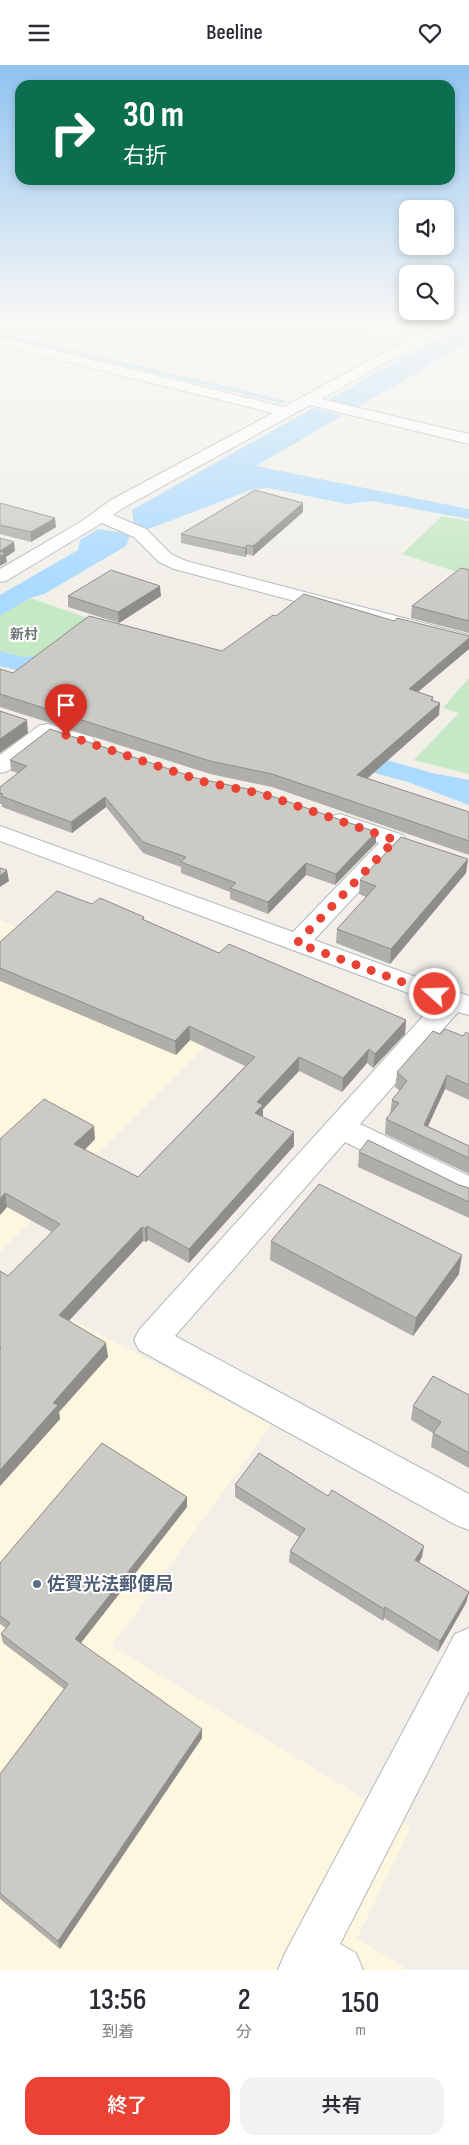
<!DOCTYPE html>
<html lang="ja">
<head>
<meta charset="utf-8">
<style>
  :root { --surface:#fff; --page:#f2f2f3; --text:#2b2b33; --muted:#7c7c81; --accent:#ea4335 }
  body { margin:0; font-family:"Sofia Sans Condensed","Noto Sans JP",sans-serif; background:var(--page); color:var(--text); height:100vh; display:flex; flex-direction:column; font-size:19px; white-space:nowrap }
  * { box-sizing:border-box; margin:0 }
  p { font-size:16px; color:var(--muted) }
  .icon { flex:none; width:28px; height:28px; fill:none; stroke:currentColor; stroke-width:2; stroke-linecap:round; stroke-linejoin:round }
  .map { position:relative; height:1905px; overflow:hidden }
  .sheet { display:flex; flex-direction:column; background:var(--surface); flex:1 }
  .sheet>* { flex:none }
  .guide { position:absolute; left:15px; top:15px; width:440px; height:105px; border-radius:15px; box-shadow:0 2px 8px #0003; background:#0b6e4f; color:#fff; overflow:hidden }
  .fabs { position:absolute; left:399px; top:135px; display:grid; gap:10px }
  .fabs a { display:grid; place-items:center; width:55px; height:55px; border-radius:10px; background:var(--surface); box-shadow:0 2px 8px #0003; font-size:25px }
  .pin { position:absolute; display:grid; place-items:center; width:42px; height:42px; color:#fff; margin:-51px -21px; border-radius:50% 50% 50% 0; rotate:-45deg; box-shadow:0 0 5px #0007 }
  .pin .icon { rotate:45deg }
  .me { position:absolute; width:55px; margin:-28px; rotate:290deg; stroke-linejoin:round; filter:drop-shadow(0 0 4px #0008) }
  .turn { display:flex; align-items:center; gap:18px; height:105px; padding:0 25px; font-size:22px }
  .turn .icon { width:65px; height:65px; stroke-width:2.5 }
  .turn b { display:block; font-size:35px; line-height:42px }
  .eta { display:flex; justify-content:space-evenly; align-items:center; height:85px; text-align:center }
  .eta b { font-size:30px; font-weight:600; line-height:35px }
  .primary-button { display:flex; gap:10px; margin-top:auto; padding:10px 25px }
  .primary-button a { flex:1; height:58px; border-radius:15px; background:var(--accent); color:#fff; font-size:20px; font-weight:600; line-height:58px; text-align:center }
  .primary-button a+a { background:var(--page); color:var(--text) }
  header { display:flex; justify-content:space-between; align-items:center; height:65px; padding:0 25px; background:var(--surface); font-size:22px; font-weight:600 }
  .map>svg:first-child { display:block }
  .commercial { fill:#fef7e0 }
  .green { fill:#c5e8c5 }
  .water { fill:#aadaff }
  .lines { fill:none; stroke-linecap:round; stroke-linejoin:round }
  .minor-casing { stroke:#b5b8bc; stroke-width:2 }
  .minor { fill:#fff; fill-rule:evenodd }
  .wall { fill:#afaea9 }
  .shaded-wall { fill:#8f8d8a }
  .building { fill:#cccac5; stroke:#8f8d8a }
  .route { stroke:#ea4335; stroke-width:9; stroke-dasharray:0 16.2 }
  .service-dot { fill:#5c6f8a; stroke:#fff; stroke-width:2 }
  .labels { text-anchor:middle; stroke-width:4; stroke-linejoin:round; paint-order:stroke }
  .far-neighbourhood-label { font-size:14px; font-weight:bold; fill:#70757a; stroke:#fff }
  .near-service-label { font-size:18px; font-weight:bold; fill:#4e5e75; stroke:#fff; text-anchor:start }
</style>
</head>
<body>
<header><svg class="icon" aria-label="menu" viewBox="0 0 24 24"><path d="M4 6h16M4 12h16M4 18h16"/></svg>Beeline<svg class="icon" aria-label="heart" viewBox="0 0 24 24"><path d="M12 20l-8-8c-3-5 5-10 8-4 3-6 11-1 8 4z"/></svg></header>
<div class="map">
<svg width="469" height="1905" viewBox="0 0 469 1905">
  <rect width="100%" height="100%" fill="#f1efe8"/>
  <path class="commercial" d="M0 855 233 954 0 1187Z
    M0 1216 271 1360 112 1581 411 1762 357 1873 408 1905H0Z"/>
  <path class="green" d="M442 451 469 456V511L402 489Z
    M30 533 88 553 36 591 22 592 0 586V551Z
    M469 613V709L414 695 459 648 443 643Z"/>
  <path class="water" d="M465 259H469V277L358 342 328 335Z
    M0 267 286 336 280 338 0 271Z
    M313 343 343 350 256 401 469 444V454L372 436 347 439 268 423 251 425 130 471 126 481 44 529 30 533 0 551V530L78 485 80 475 98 464 118 467 134 459 132 445Z
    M0 586 22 592 36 591 295 669 432 708 469 715V740L408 717 272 680 81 621 0 601Z"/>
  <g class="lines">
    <defs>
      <path id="minor" d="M342 259H367L418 270 437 259H453L321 334 469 369V379L310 340 123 443 113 450 146 464 171 489 186 496 469 570V582L174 504 159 497 134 472 102 458 6 516 0 517V504L82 456 111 435 273 348 0 280V272L284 342 407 275 343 262Z
        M48 659 92 672 95 677 92 682 84 684 51 673 8 706 0 708V690L40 660Z
        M340 749 403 770 407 775 314 875 469 931V950L458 947 360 1059 469 1111V1137L458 1133 345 1077 175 1271 469 1429V1465L456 1460 139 1285 134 1275 139 1265 435 938 0 776V761L293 867 379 778 332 761 328 756 332 751Z
        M469 1563V1626L340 1879 356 1888 363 1905H278L285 1888 455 1569Z"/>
    </defs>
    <use href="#minor" class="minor-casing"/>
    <use href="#minor" class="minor"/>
  </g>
  <path class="wall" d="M0 438 56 462 31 477 0 469Z
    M303 438V447L253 491 247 489 245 492 181 478V469Z
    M469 505V568L411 553 412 541Z
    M68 531H161L119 558 68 542Z
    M276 551 469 584 418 627 433 636 439 650 367 714 469 747V790L272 722 210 709 0 642V604L13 608 222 586Z
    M10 695 376 778 335 820 306 810 268 849 230 834V827L181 808V802L143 788 106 742 72 768 2 742V739H0V722L18 708 11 706Z
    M468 794 466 808 390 899 336 878 337 864 366 832 359 829 360 815Z
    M92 839 144 852V855L219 888 406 955 405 969 373 1003 367 998 342 1027 299 1006 263 1044V1052L294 1067V1081L189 1198 148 1175 146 1177 143 1176 69 1256 108 1292 59 1347 60 1354 0 1421V1206L8 1211 52 1167 7 1142 0 1150V1074H95L85 1085 138 1112 245 1001 190 975 176 990 0 916V877Z
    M440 969 463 971 469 969V1035L445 1024 428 1061 469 1081V1109L385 1069 386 1054 390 1049 392 1035 400 1026 395 1022 397 1007Z
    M359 1087 469 1123V1153L358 1102Z
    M271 1176 459 1209 413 1271 270 1195Z
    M469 1330V1403L431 1382 433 1368 411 1355 413 1341Z
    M235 1420 422 1492 419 1497 469 1527 466 1538 438 1587 384 1553 383 1556 289 1497 290 1486 299 1472 235 1432Z
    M187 1432V1442L81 1578 202 1673 60 1884 0 1834V1709L64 1624 3 1578 1 1569 6 1563 0 1559V1498Z"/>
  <path class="shaded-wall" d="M303 438V447L253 491V481Z
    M55 453 56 462 31 477V467Z
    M14 477 15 486 6 492 7 497 0 501V486Z
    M247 480V489L245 492V483Z
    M160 521 161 531 119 558 118 547Z
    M469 573V584L407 636 409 624Z
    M433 632 432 644 440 638 439 650 356 723 357 710Z
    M27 655 28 668 0 688V674Z
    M105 732 106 742 72 768 71 757Z
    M376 767V778L335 820 336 809Z
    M468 794 466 808 390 899 391 884Z
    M306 798V810L268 849V837Z
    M7 805 9 816 0 822V811Z
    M406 955 405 969 373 1003 375 989Z
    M189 961 190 975 176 990 175 976Z
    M369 984 367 998 342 1027 343 1013Z
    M299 992V1006L263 1044V1053L255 1048 257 1037Z
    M447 1010 445 1024 423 1072 424 1060Z
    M94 1061 95 1074 76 1093 74 1079Z
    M294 1067V1081L189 1198V1184Z
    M5 1128 7 1142 0 1150V1134Z
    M147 1161 148 1175 146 1177 145 1164Z
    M142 1162 143 1176 61 1264 59 1250Z
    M462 1190 459 1209 413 1271 416 1253Z
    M106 1278 108 1292 59 1347 60 1354 0 1421V1405L53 1338Z
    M187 1432V1442L76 1584 75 1574Z
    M424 1481 422 1492 413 1506 415 1495Z
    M469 1527 466 1538 438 1587 440 1576Z
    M385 1542 384 1553 383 1556 384 1544Z
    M202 1664V1673L60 1884 58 1876Z"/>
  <path class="building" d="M255 425 303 438 253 481 247 480 245 483 181 469Z
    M0 438 55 453 31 467 0 460Z
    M0 473 14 477 0 486Z
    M0 486 5 488 0 491Z
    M461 503 469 505V556L412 541Z
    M111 505 160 521 118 547 68 531Z
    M304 529 394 556 397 553 469 571V573L409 624 433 632 431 635 440 638 357 710 469 747V776L272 709 210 696 0 629V604L13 608 89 551 222 586 273 550 276 551Z
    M0 646 27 655 0 674Z
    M50 664 196 713 257 726 376 767 336 809 306 798 268 837 230 823 236 818 181 797 186 792 143 777 105 732 71 757 1 731 3 729 0 728V722L27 701 10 695Z
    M401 772 468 794 391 884 337 864 376 821 360 815Z
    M0 803 7 805 0 811Z
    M57 826 92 839 100 833 144 852 142 854 219 888 229 879 406 955 375 989 369 984 343 1013 299 992 257 1037 263 1040 255 1048 294 1067 189 1184 147 1161 145 1164 142 1162 59 1250 106 1278 53 1338 58 1340 0 1405V1285L1 1283 0 1282V1206L8 1211 60 1159 5 1128 0 1134V1074L44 1034 94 1061 74 1079 138 1112 255 992 189 961 175 976 0 903V877Z
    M445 964 463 971 466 967 469 969V1020L447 1010 424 1060 469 1081V1093L386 1054 399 1038 392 1035 407 1016 397 1007 433 966 440 969Z
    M368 1075 459 1120 469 1123V1137L359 1087Z
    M319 1119 462 1190 416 1253 271 1176Z
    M433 1311 469 1330V1388L433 1368 441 1357 413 1341Z
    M102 1378 187 1432 75 1574 202 1664 58 1876 0 1828V1709L68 1619 1 1569 10 1558 0 1551V1498Z
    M259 1388 328 1431 332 1425 424 1481 415 1495 469 1527 440 1576 385 1542 384 1544 290 1486 305 1464 235 1420Z"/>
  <linearGradient id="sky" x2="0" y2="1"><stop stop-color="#8fc3f1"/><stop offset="0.49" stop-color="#f9f8f5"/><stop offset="1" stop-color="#f9f8f5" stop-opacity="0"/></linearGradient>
  <rect width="469" height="526" fill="url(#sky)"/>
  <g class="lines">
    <path class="route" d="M66 670 205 717 263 729 395 775 297 878 435 929"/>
  </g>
  <circle class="service-dot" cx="37" cy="1519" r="5"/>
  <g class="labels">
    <g class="far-neighbourhood-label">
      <text x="24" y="574">新村</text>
    </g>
    <g class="near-service-label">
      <text x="47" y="1525">佐賀光法郵便局</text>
    </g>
  </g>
</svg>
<div class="fabs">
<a><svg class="icon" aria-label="sound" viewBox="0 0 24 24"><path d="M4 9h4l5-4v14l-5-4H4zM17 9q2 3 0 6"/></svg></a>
<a><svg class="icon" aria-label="search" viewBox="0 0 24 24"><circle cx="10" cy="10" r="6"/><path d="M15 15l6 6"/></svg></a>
</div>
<div class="pin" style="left:66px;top:670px;background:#d93025"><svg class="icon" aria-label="arrive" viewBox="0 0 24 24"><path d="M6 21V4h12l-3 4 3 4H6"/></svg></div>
<svg class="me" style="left:435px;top:929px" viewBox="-20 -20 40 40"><circle r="17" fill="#ea4335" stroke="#fff" stroke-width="3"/><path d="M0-11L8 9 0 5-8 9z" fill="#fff"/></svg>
<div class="guide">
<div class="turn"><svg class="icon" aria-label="right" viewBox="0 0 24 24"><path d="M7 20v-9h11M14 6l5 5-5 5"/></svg><div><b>30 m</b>右折</div></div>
</div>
</div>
<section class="sheet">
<div class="eta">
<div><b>13:56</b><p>到着</p></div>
<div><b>2</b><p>分</p></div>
<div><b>150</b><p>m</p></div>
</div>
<div class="primary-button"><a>終了</a><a>共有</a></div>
</section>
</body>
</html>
